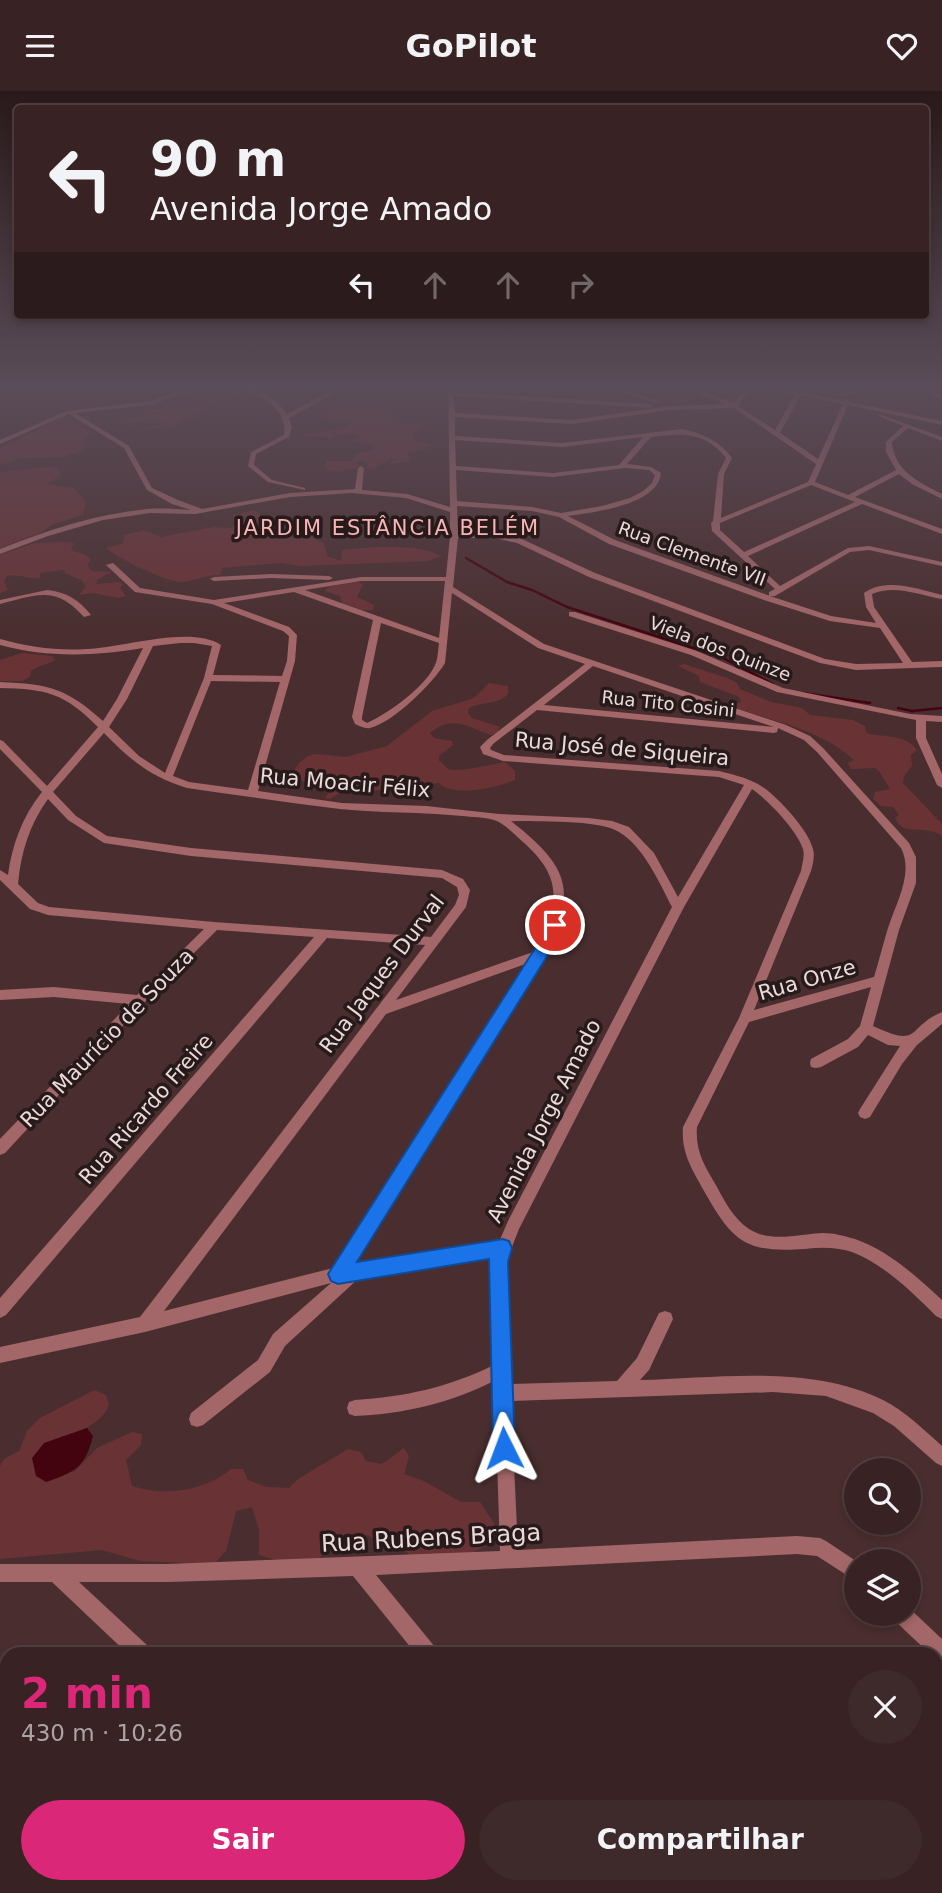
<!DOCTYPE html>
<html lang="pt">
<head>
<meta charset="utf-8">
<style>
  :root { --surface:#382223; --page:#3f2a2b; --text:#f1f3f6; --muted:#aba4a6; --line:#523f41; --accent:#db2777 }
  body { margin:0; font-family:"DejaVu Sans",sans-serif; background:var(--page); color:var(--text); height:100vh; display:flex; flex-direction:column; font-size:26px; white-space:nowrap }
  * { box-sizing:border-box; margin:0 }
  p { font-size:23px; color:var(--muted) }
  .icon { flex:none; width:38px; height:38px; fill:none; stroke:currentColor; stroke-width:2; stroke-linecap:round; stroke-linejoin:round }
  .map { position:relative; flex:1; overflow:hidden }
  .side { position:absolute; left:0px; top:1556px; width:943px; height:247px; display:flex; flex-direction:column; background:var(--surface); border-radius:21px 21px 0 0; box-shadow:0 4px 10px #0003,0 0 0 2px var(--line) }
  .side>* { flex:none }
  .top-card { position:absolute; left:14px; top:14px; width:915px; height:214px; border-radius:7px; box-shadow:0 4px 10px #0003,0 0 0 2px var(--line); background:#382223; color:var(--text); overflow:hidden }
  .controls { position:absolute; left:844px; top:1367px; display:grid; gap:14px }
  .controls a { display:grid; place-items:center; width:77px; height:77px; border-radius:50%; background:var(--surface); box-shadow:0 4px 10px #0003,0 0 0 2px var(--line); font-size:35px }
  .pin { position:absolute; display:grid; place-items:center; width:60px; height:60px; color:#fff; margin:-30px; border:4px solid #fff; border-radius:50%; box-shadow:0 2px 7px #0007 }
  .me { position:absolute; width:77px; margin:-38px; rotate:357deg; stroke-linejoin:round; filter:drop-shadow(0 0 5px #0008) }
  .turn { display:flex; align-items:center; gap:24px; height:147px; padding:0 21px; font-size:32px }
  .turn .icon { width:91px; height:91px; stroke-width:2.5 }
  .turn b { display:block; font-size:49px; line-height:60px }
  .lanes { display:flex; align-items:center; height:66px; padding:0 21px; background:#0003; justify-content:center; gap:35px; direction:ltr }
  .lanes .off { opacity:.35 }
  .round { display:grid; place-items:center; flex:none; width:74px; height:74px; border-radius:37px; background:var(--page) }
  .overview { display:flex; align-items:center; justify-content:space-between; height:119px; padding:0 21px }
  h1 { font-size:42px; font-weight:600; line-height:52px; color:var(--accent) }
  .primary-button { display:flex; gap:14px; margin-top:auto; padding:14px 21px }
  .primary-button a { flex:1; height:80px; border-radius:42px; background:var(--accent); color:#fff; font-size:28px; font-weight:600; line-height:80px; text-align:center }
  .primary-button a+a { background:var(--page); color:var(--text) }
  header { display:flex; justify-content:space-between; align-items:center; height:91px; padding:0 21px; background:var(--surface); font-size:32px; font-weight:600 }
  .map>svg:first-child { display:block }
  .green { fill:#693336 }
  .water { fill:#430410 }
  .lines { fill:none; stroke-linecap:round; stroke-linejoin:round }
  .stream { stroke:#430410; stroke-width:2.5 }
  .minor { fill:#a46769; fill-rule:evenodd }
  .route { fill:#1a73e8; stroke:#114b97; stroke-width:2 }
  .labels { text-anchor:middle; stroke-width:7; stroke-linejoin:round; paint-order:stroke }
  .far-street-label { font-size:18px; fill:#ecd9d9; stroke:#271a1a }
  .far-quarter-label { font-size:21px; letter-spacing:2px; fill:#f8b4b5; stroke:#271a1a }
  .street-label { font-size:21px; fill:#ecd9d9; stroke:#271a1a }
  .near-street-label { font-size:24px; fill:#ecd9d9; stroke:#271a1a }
</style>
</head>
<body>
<header><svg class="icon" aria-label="menu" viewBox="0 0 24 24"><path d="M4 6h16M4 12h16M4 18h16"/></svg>GoPilot<svg class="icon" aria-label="heart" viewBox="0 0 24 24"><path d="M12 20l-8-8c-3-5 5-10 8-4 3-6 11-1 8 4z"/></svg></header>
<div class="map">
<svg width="942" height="1802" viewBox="0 0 942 1802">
  <rect width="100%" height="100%" fill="#4a2e2f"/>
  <path class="green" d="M238 295 254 301 240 300 233 305 234 308C218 313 206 309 195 326L179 328 176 336 138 338 162 334 161 330H141L135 335 112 330 161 323 159 321 145 325 137 323 177 312 206 310C211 302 229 302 238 295Z
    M385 311H390L376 317 392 323 393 329 403 333 421 329 424 333 415 340 413 349 434 354 423 359 411 360 406 364 410 367 407 371 390 373 394 369 391 367 373 378H367V371L362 369 356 372 359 375 357 377 338 381 325 379 326 370H351L356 363 372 359 375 354 349 350 360 346 356 343 337 344 331 348 323 345 306 346 304 343 349 336V330L321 328 322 324 329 320Z
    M66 325 90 342 84 347 85 353 82 360 62 366 22 367 0 374V357Z
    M56 375 61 384 46 393 74 397 86 411 83 424 53 433 42 441 0 457V381Z
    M255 419 265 428 263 440 268 446H312L324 452 327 465 341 470 342 459C365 456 422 452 441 465L428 470 301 475 282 472 222 477 221 484C203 484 196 490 182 491 169 492 117 467 106 457L123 452 124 444 144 439 161 446 214 436 230 437 237 433 233 424Z
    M65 451 74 452 71 459 86 464 91 469 87 474 92 480 112 481 98 488 96 493 119 491 123 493 120 497 126 505 119 507 93 502 79 504 86 495 81 489 65 482 64 479 39 482 41 486C30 490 19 482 7 485L4 490 8 499 0 502V464L35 452Z
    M356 491 363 493 357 506 374 514 373 519H361L342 512 340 505 325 500 328 496Z
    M22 562 52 565 55 569C47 574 38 574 31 580L30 586 22 590H0V569Z
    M684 573 727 587 737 592 740 598 771 611 802 617 810 624 853 629 865 635 866 642C884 647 904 642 917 659L911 664 912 675 904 685 903 692 942 733V745C923 732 904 747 895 727L899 724 893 716 881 715 873 708 875 701 890 698C872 668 881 679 851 678L848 672 854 669C821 639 779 632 738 618L734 613 741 611 739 606 700 591 699 585 678 575Z
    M489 592 508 595V603C498 614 483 610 469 617L468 622 472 627 500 636 497 642 491 644C468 636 452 623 430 642L434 647 452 650 453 654 439 665V670C443 672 445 676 448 678 455 682 495 673 505 671L515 680V689C498 696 454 707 439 692L431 693 427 697 342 701 330 708 325 707 331 698C326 695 303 690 297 689L289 693 285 692 299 672 308 665 316 663 346 666 387 655 432 620 474 607Z
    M94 1299 106 1304 109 1314C101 1333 80 1341 60 1346L73 1382 97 1357 132 1341 142 1343 141 1354 126 1369 132 1395C164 1406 205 1400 231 1378H243L248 1389 266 1396 289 1397 298 1388 348 1358 361 1361 366 1370 382 1373 404 1357 409 1365 404 1383 424 1390 461 1411H480L495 1434 490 1453 471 1462 410 1464C395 1450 383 1457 368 1444L329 1458 319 1467 280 1470 259 1464V1439L252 1416 236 1420 226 1460 214 1473 140 1470 102 1459 0 1468V1375L4 1368 19 1360 27 1340 40 1327Z"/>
  <path class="water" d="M87 1337 93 1345C85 1377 75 1381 46 1391L36 1385 32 1367 44 1352Z"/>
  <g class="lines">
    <path class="stream" d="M466 467 507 491 532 499 567 516 721 566 773 593
      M803 602 870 612
      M898 617 912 620 942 617"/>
    <path class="minor" d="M198 294H206L151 314 75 322 129 355 152 397 178 409 202 418 290 402 355 398 358 377 361 375 364 377 362 399 407 403 450 416 448 294H454V301L650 313 653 315 650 317 454 305 455 322 572 329 670 315 725 313 676 294H684L734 312 747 294H753L738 315 775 339 795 303 756 294H766L844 310 847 308 850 311 942 330V334L848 314 815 391 848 404 896 379 886 361V351L903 335 879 325V323L942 346V350L908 337 892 351C894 380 919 391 942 403V408L912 393 899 383 855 406 942 438V443L862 413 748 465 780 495 848 457 869 455 942 471V475L869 459 850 461 775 505H769V501L775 498 712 440 711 432 713 430 718 383 726 367C705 340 681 342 651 346L627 373 651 376 661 382C658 414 595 421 568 425L615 449 770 505 831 525 876 532 866 516 864 502C886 486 918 498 942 504V508C920 504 894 493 872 503L874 516 912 571 942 570V576L856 579 820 572 589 486 517 452 495 447H458L453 496 544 553 786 634 810 645 823 657 909 752 916 766V792L899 839 873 935C922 958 906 936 942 921V933L917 954 902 973 870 1026 865 1028 860 1026 858 1022 860 1018 900 955 888 954 868 944 858 956 821 976 816 977 811 976 810 972 811 968 848 948 860 935 871 896 749 931 697 1036C695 1061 705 1075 717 1096 725 1111 734 1128 749 1138 770 1152 800 1143 823 1142 834 1142 844 1145 855 1148 889 1160 916 1185 942 1209V1228L936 1225C912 1201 885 1174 852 1161 836 1156 821 1156 805 1158 745 1162 733 1151 704 1100 692 1078 681 1062 683 1036L739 927 801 780C802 773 805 765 803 758 797 739 768 709 752 698L684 816 519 1138 506 1171 511 1293 617 1290 637 1267 659 1222 665 1220 671 1222 673 1228 649 1279 640 1289C718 1287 810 1273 883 1309 905 1320 923 1338 942 1355V1375L936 1372 894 1335 873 1322 826 1305 773 1301 511 1310 518 1459 797 1445 820 1447 826 1450 856 1470V1490L817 1465 797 1463 376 1484 435 1556 437 1563H416L353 1485 167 1491H79L149 1556 151 1563H128L52 1491H0V1473H167L500 1460 495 1307 493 1302 494 1290C450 1312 404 1323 355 1325L349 1323 347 1317 349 1311 355 1309C405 1306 449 1296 494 1274L490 1171 493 1166 359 1187 285 1255 270 1281 203 1334 197 1336 191 1334 189 1328 191 1322 258 1269 273 1243 331 1192 145 1241 0 1272V1256L140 1226 425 854 327 847 6 1224 0 1227V1207L314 846 217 839 144 912 5 1062 0 1064V1048L129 913 54 906 0 909V899L54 896 137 904 204 838 48 824 30 818 0 789V779L8 784C12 754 22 726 42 701L0 658V649L3 650 47 695 98 636C64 602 47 598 0 597V591C49 593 66 597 103 630L117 608 143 557C95 565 48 567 0 554V548C29 556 57 560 87 558 123 557 190 534 221 554L213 584 282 585 287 570 289 545 283 540 212 513 135 501 106 474 113 472 140 497 214 509 361 486H446L450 445V421L406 407 352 402 290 406 195 423 150 422 103 429 48 445 0 463V458C48 439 96 423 147 418 162 417 177 418 191 419L172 413 147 399 124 357 69 323 0 353V349L67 320 150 310ZM801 304 843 313 818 368 780 342ZM734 317 816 373 808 391 721 427 724 383 732 367C720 350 702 342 682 338L562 352 455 345V326L572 333 670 319ZM643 346 619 374 553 382 456 375 455 349 562 356ZM625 377 649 379 655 384 652 392 643 400 630 407 602 415 561 422 532 416 457 410 456 379 553 386ZM811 394 855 411 744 461 720 439V432ZM457 415 532 420 559 426 609 453 764 509 830 530 880 537 903 572 856 573 825 568 595 482 522 448 495 443H458ZM361 490H445L439 547 305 499ZM294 501 373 529 352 626 355 633C360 635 365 638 370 637 394 631 433 592 445 572L452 502 538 557 585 573 487 649 480 656 483 663 503 670 719 686 744 694 678 806 654 762 629 736 612 730 589 727 499 723 426 715 342 712 258 700 295 570 297 544 289 536 224 512ZM381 532 439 552C438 559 438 568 435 574 426 595 388 623 367 632L362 629V626ZM180 552H194L212 555 204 587 165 682 139 665 109 636 127 608 153 555ZM593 575 774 636 544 614ZM211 590 280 591 248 699 189 691 173 685ZM537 619 774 642 777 641 778 637 804 649 817 661 901 757C914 782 896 812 888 837 883 853 879 870 874 886L754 919 811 780C813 773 815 765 813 758 808 738 774 701 756 692 744 686 731 683 719 680L504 664 491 659 490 657 493 653ZM104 642C130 669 151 686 187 697 238 704 288 712 340 718 380 722 421 721 462 725 472 726 484 726 494 729 504 732 515 744 523 751 565 788 558 814 536 860L396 909 466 816 470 799 463 788 442 779 191 757 107 745 76 725 53 701ZM48 708 68 729 104 752 191 765 442 787 457 796 459 804 455 814 431 846 214 831 49 816 38 812 18 793C21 762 29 734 48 708ZM511 730C536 731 599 728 619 741 644 756 659 791 672 816L508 1130 499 1151 353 1173 544 866C579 799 568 775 511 730ZM528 872 333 1177 164 1220 386 923Z
      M236 294C255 293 276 307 287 323L342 294H349L289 327 292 336 289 346 256 363 254 374 272 389 305 397V399L268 391 248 375 251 361 284 344C288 314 257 305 236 294Z
      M602 294H610L660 311 655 312Z
      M867 294H874C862 301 845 307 832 304L854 299Z
      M915 294H922L942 305V309Z
      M271 483 329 485 333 487 329 489 271 487 214 490 210 488 214 486Z
      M47 499C67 501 79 509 91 524L84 526C55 494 37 504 0 513V509Z
      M569 521H575L697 560 783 597 910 623 942 625V631L926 630V647L942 683V697L937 694 916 647V629L777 601 691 564 569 525Z
      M908 1516 942 1548V1571L936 1568V1563H930L894 1529 892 1522H908Z
      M0 1673H7V1693H0Z
      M936 1787 942 1790V1802H924L921 1796H936Z
      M343 1796H366L369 1802H346Z"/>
  </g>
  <linearGradient id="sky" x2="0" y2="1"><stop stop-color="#29191a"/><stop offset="0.54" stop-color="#5a4c58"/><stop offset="1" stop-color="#5a4c58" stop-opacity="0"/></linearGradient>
  <rect width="942" height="546" fill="url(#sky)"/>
  <path class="route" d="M555 828 563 834 546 867 357 1171 503 1148 509 1150 512 1157 508 1171 515 1357 512 1365 504 1369 496 1365 493 1357 489 1168 338 1193 331 1190 328 1183 534 859 550 830Z"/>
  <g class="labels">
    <g class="far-street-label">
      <text transform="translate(692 463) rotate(20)" y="6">Rua Clemente VII</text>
      <text transform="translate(720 558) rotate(21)" y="6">Viela dos Quinze</text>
      <text transform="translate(668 613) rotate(6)" y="6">Rua Tito Cosini</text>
    </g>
    <g class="far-quarter-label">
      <text x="388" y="444">JARDIM ESTÂNCIA BELÉM</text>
    </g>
    <g class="street-label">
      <text transform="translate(622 658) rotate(5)" y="7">Rua José de Siqueira</text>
      <text transform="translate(345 692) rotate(5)" y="7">Rua Moacir Félix</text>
      <text transform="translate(382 883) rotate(-53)" y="7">Rua Jaques Durval</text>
      <text transform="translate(807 889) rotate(-16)" y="7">Rua Onze</text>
      <text transform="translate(107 947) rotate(-46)" y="7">Rua Maurício de Souza</text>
      <text transform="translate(146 1018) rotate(-49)" y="7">Rua Ricardo Freire</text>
      <text transform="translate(544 1030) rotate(-63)" y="7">Avenida Jorge Amado</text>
    </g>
    <g class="near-street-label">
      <text transform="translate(431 1447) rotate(-3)" y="8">Rua Rubens Braga</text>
    </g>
  </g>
</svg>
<div class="controls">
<a><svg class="icon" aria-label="search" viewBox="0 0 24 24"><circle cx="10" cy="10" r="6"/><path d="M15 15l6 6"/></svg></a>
<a><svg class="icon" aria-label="layers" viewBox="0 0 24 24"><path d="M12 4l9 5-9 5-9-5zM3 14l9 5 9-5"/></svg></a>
</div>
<div class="pin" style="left:555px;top:834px;background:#d93025"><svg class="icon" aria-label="arrive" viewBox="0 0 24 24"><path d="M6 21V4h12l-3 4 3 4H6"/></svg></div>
<svg class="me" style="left:504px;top:1357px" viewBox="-20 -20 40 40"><path d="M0-17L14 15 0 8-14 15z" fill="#1a73e8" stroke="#fff" stroke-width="4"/></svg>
<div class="top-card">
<div class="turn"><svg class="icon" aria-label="left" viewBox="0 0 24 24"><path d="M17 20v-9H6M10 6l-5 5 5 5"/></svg><div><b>90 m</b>Avenida Jorge Amado</div></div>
<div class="lanes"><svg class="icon" aria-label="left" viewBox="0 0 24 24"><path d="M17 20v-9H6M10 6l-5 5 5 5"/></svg><svg class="icon off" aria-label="ahead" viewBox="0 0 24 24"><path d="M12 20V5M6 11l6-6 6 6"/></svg><svg class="icon off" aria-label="ahead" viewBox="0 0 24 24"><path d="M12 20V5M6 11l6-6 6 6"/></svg><svg class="icon off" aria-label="right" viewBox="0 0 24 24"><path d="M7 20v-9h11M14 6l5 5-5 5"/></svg></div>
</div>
<section class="side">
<div class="overview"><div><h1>2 min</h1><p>430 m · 10:26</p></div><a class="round"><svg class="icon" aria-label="close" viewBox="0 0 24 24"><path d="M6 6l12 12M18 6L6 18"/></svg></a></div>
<div class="primary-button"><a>Sair</a><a>Compartilhar</a></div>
</section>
</div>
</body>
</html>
